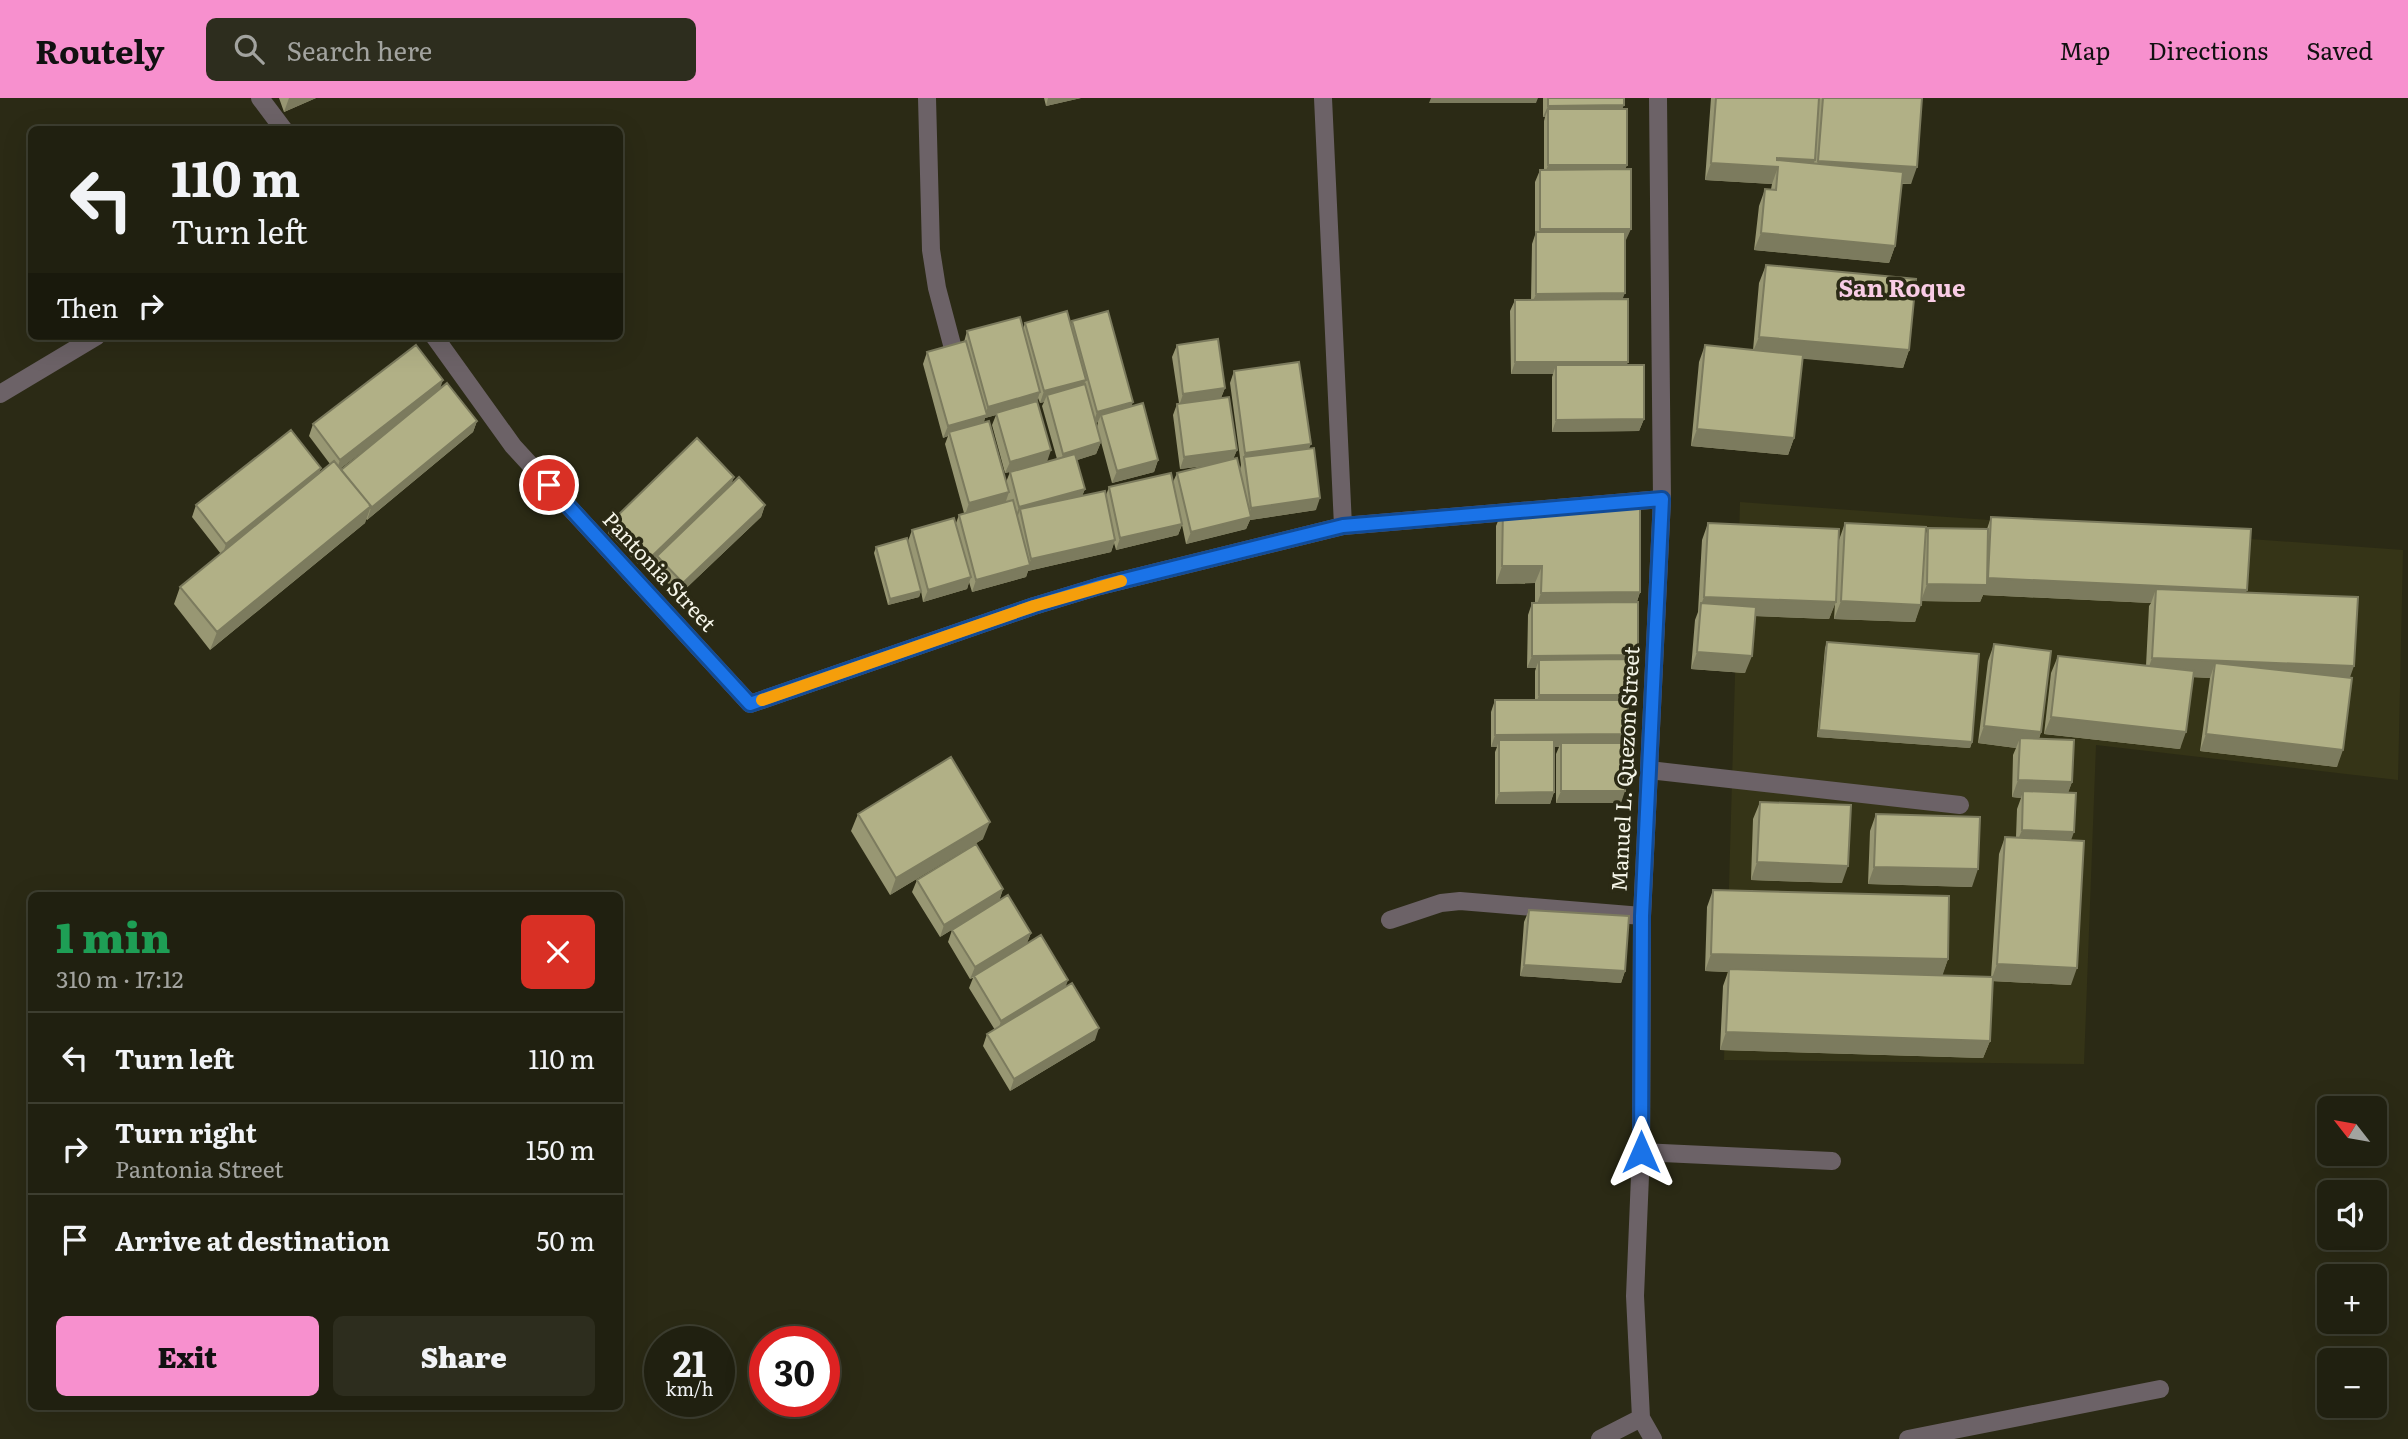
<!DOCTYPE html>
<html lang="en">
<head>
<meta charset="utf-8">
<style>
  :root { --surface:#202010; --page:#2d2d1e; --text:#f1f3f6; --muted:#a2a39f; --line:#3d3e30; --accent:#f790ce }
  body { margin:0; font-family:Literata,serif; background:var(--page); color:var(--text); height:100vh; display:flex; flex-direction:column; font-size:26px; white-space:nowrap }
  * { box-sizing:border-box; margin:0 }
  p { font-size:23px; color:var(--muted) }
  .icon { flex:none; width:38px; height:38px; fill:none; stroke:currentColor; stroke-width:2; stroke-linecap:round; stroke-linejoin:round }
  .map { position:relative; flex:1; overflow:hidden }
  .drawer { position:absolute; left:28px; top:794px; width:595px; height:518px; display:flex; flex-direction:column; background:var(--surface); border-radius:10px; box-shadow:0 7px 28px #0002,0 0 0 2px var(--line) }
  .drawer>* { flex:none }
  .top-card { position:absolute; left:28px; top:28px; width:595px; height:214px; border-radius:10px; box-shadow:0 7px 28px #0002,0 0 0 2px var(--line); background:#202010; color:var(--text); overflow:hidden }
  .needle { width:46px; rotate:301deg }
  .fabs { position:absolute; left:2317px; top:998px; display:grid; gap:14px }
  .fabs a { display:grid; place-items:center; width:70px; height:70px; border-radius:10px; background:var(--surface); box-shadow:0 7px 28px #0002,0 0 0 2px var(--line); font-size:35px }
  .speed { position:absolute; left:644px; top:1228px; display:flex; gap:14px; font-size:35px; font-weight:700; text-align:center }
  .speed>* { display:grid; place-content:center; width:91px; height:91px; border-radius:50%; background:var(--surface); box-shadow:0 7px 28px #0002,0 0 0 2px var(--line); line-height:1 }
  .speed small { font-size:18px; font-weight:400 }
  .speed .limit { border:10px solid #d22; background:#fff; color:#111 }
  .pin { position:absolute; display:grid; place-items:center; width:60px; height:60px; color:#fff; margin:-30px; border:4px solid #fff; border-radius:50%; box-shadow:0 2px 7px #0007 }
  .me { position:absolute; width:77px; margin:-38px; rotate:0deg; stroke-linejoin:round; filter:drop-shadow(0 0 5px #0008) }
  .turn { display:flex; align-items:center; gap:24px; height:147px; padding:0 28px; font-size:32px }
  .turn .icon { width:91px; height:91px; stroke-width:2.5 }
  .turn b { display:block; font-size:49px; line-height:60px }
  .then { display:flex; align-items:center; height:66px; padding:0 28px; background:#0003; gap:14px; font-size:26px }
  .round { display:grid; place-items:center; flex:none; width:74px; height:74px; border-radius:10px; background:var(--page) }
  .headline { display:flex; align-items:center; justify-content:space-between; height:119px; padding:0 28px }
  h1 { font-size:42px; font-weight:800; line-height:52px; color:#1e9e55 }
  .cta { display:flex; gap:14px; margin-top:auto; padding:14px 28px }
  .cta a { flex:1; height:80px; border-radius:10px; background:var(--accent); color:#111; font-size:28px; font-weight:800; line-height:80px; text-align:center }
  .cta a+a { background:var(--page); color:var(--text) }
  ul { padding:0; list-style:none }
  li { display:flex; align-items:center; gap:21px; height:91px; padding:0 28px; border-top:2px solid var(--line) }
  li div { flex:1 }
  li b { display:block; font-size:26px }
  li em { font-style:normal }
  header { display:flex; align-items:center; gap:42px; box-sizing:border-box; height:98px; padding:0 35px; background:var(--accent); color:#111 }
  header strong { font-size:33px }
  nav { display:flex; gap:38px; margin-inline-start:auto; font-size:24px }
  .search { width:490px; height:63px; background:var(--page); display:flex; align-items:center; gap:18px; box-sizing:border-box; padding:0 24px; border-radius:10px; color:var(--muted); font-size:26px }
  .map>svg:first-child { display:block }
  .built { fill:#353417 }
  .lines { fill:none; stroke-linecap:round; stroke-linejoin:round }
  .service { stroke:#6c6267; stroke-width:18 }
  .minor { stroke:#6c6267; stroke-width:18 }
  .wall { fill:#989773; fill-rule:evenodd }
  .shaded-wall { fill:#7c7b5e }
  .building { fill:#b1b086; stroke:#7c7b5e; stroke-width:2 }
  .route-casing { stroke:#114b97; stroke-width:18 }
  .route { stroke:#1a73e8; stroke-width:12 }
  .slow { stroke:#f59e0b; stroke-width:12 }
  .labels { text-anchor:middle; stroke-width:7; stroke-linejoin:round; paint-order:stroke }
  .street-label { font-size:21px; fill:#f5f5e8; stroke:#2b2a15 }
  .quarter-label { font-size:24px; font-weight:bold; fill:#f9cce5; stroke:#2b2a15 }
</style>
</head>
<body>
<header>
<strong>Routely</strong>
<div class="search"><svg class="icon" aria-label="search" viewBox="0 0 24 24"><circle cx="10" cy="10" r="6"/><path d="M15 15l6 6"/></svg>Search here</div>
<nav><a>Map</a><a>Directions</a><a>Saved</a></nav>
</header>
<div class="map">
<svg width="2408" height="1341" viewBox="0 0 2408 1341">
  <rect width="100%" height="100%" fill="#2b2a15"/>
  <path class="built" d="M1740 404 2403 452 2398 682 2096 647 2084 966 1724 962Z"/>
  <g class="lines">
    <path class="service" d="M927 0 931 152 937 190 955 258
      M1649 672 1960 707
      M1390 822 1441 805 1460 803 1642 818"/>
    <path class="minor" d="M260 0 284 32
      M1323 0 1343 428
      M434 238 513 348 750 606 1034 508 1100 488 1343 428 1662 401
      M0 296 97 238
      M1641 1054 1832 1063
      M1600 1341 1641 1320
      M1653 1341 1641 1320 1635 1198 1641 1054 1642 818 1662 401 1658 0
      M1908 1341 2160 1291"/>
  </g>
  <path class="wall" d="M279 0H316L284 14Z
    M1044 0H1081L1046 8Z
    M1543 0H1624L1622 11 1627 67 1625 71 1626 142H1625L1623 201 1627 267 1644 321 1639 333 1552 334V279L1553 276H1511L1510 213 1515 202H1531L1532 146 1535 137V84L1540 72H1544V23L1545 19H1543Z
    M1711 0H1922L1911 86H1901L1895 148 1889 165 1754 152 1759 108 1765 91H1771L1772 86 1705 82Z
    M1766 167 1909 252 1903 270 1802 260 1794 340 1788 357 1691 348 1699 264 1705 247 1753 252 1759 185Z
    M1072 223 1132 308 1158 362 1154 374 1112 385 1097 329 1098 324 1096 325 1101 344 1096 356 1077 362 1085 391 1082 398 1106 397 1109 389 1173 384 1177 375 1204 368 1180 371 1173 317 1177 306 1179 305 1172 259 1177 247 1225 290 1221 300 1237 352 1233 361 1241 377 1240 371 1241 367 1230 285 1234 273 1309 351 1316 412 1250 422 1246 431 1186 446 1182 427 1178 437 1116 452 1114 445 1111 454 1028 473 1026 479 972 494 969 484 967 491 923 504 921 493 919 499 888 507 874 455 876 449 908 443 912 432 956 425 959 417 964 415 945 346 948 338 943 340 923 266 927 254 964 244 967 233 1023 231 1025 225 1071 227ZM1038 300 1040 305 1044 304 1042 308 1057 361 1047 364 1037 303ZM996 317 992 327 1005 375 1010 374 1006 384 984 324 985 320Z
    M441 290 477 323 473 334 367 422 366 421 365 425 210 552 174 506 180 489 221 456 192 419 196 407 320 374 330 366 309 338 313 326ZM376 343 341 372V370Z
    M732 386 765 407 761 419 679 497 652 469 655 464 645 473 608 435 612 423Z
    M1503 411 1640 494 1637 504 1633 569H1627V597L1625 602 1621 705H1556V656L1559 649H1554V694L1550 706H1495V654L1497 649H1491V614L1495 602H1535V573L1536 570H1527L1528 517 1532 505H1535V485L1496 486V428Z
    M1991 419 2246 495 2350 580 2337 669 2200 653 2210 580 2193 579 2180 651 2044 636 2051 575 2058 558 2146 568 2149 508 2151 505 1983 497 1980 504 1921 503 1915 524 1834 521 1835 505 1829 521 1755 518 1745 575 1691 571 1695 522 1698 514 1702 442 1708 425 1839 442 1845 425 1925 438 1928 430 1987 431Z
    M1827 544 1972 644 1970 650 1817 639 1825 550Z
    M1994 546 2041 634 2039 641 2072 684 2068 694 2071 743V887L1992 883 1990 943 1983 960 1720 952 1723 888 1728 874 1705 873 1707 809 1713 792 1948 861 1942 877 1991 879 1999 756 2005 739H2016L2017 711 2021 700 2012 699 2013 657 2016 650 1978 645 1988 563Z
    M1760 704 1842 785 1751 782 1753 721Z
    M858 716 983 741 890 797 851 733Z
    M1876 716 1972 789 1868 786 1870 733Z
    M917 782 1003 791 999 803 1031 835 1027 845 1066 889 1095 942 1010 993 983 948 987 936 995 932 969 890 973 880 970 881 948 844 952 832 996 805 940 839 912 794Z
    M1529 812 1625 873 1621 885 1520 878 1524 824Z"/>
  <path class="shaded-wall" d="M289 0H316L284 14Z
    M1048 0H1081L1046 8Z
    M1431 0H1538L1536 5H1429Z
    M1624 7 1619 19 1548 11 1545 19H1543L1548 8Z
    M1777 60 1815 62 1808 80 1778 69 1772 86 1705 82 1711 65Z
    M1818 63 1917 69 1911 86 1812 80Z
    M1548 67H1627L1622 78 1544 79Z
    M1540 131H1631L1626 142 1535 143Z
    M1761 135 1895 148 1889 165 1754 152Z
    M1625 195 1620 207 1531 208 1536 196Z
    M1759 239 1909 252 1903 270 1752 256Z
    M1515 264H1628L1624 275 1556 267 1553 276H1511Z
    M443 282 439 294 336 374 340 362Z
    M1086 282 1081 293 1047 297 1044 304 1040 305 1044 293Z
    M1225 290 1220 302 1179 308 1183 296Z
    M1040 294 1036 306 996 315V317L985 320 982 328 949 334 948 338 943 340 948 328 984 317 988 309Z
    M1133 304 1129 316 1101 317 1098 324 1093 326 1097 314Z
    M1644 321 1639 333 1552 334 1556 322Z
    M477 323 473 334 367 422 371 410Z
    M1697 331 1794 340 1788 357 1691 348Z
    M1101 344 1096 356 1059 368 1063 356Z
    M1311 346 1306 358 1244 359 1241 367 1245 355Z
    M1051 352 1047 364 1005 375 1010 364Z
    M1237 352 1232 364 1180 371 1184 359Z
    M1158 362 1154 374 1112 385 1117 373Z
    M321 370 317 382 222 458 226 446Z
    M734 379 730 391 657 458 655 464 645 473 649 461Z
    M1085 391 1080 403 1020 411 1017 421H1015L1019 409Z
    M1009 394 1005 406 965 417 969 405Z
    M1320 400 1316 412 1250 422 1246 431 1186 446 1191 434 1248 420 1251 410Z
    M765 407 761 419 679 497 683 485Z
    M371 408 365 425 210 552 217 534Z
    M1182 426 1178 437 1116 452 1120 440Z
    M1115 442 1111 454 1028 473 1026 479 972 494 976 482 1029 467 1031 461Z
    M1502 468H1542L1535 485 1496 486Z
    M971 479 967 491 923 504 928 492Z
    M1988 480 2247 492 2241 509 2156 491 2151 505 1983 497 1980 504 1921 503 1927 486 1985 487Z
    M921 493 919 499 888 507 890 501Z
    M1640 494 1634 512H1535L1541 495Z
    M1704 499 1836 504 1829 521 1700 516 1701 507Z
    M1841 503 1921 507 1915 524 1834 521Z
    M1697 554 1752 558 1745 575 1691 571Z
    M1638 557 1633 569 1539 570V562L1536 570H1527L1532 558Z
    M2152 560 2354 568 2348 585 2215 565 2210 580 2146 577Z
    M1539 597H1627L1623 609H1535Z
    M2051 619 2186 634 2180 651 2044 636Z
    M1984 628 2041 634 2035 652 2020 640 2016 650 1978 645Z
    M1819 632 1972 644 1970 650 1817 639Z
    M1627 636 1623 648 1561 645 1559 649H1499V642L1497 649H1491L1495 637Z
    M2206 636 2343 652 2337 669 2200 653Z
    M2018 682 2072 684 2066 701 2023 693 2021 700 2012 699Z
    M1561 693H1625L1621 705H1556Z
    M1554 694 1550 706H1495L1499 695Z
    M990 724 983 741 890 797 896 780Z
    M2022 732 2074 734 2068 751 2015 749Z
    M1757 764 1848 768 1842 785 1751 782Z
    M1874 769 1978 771 1972 789 1868 786Z
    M1003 791 999 803 940 839 944 827Z
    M1031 835 1026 847 974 878 970 881 975 869Z
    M1711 856 1948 861 1942 879 1729 871 1728 874 1705 873Z
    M1997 866 2077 870 2071 887 1991 883Z
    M1524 867 1625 873 1621 885 1520 878Z
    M1068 882 1064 894 997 935 1001 923Z
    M1099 930 1095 942 1010 993 1014 981Z
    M1726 934 1990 943 1983 960 1720 952Z"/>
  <path class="building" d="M1548 0H1624V7L1548 8Z
    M1716 0H1819L1815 62 1777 60V62L1903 74 1895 148 1761 135 1765 91 1776 92 1778 69 1711 65Z
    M1823 0H1922L1917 69 1818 63Z
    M1548 11H1627V67H1548Z
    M1631 71V131H1540V72Z
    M1536 134H1625V195L1536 196Z
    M1766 167 1916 181 1909 252 1759 239Z
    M1628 201V264H1515V202Z
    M1067 213 1086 282 1044 293 1025 225Z
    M1108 213 1133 304 1097 314 1072 223Z
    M1020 219 1040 294 988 309 967 233Z
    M1218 241 1225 290 1183 296 1177 247Z
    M966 243 987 317 948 328 927 254Z
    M416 247 443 282 340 362 313 326Z
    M1705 247 1803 257 1794 340 1697 331Z
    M1299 264 1311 346 1245 355 1234 273Z
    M1556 267H1644V321L1556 322Z
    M447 285 477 323 371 410 370 408H371L341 372Z
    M1085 286 1101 344 1063 356 1047 297Z
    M1229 299 1237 352 1184 359 1177 306Z
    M1037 303 1051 352 1010 364 996 315Z
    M1143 305 1158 362 1117 373 1101 317Z
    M989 323 1009 394 969 405 949 334Z
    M291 332 321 370 226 446 196 407Z
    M697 340 734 379 649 461 612 423Z
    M1314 350 1320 400 1251 410 1244 359Z
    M1075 356 1085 391 1019 409 1010 374Z
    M1237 360 1251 419 1191 434 1177 375Z
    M334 363 371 408 217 534 180 489Z
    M1171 375 1182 426 1120 440 1109 389Z
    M739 379 765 407 683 485 657 458Z
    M1105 393 1115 442 1031 461 1020 411Z
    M1013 402 1030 467 976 482 959 417Z
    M1640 410V494L1541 495 1542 468H1502L1503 411Z
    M1991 419 2251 431 2247 492 1988 480Z
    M954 420 971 479 928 492 912 432Z
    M1708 425 1839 431 1836 504 1704 499Z
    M1845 425 1926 429 1921 507 1841 503Z
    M1928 430 1988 431 1987 487 1927 486Z
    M907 440 921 493 890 501 876 449Z
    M2156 491 2358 499 2354 568 2152 560Z
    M1638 504V557L1532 558V505Z
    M1701 505 1756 509 1752 558 1697 554Z
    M1827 544 1979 556 1972 644 1819 632Z
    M1994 546 2051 553 2041 634 1984 628Z
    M2058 558 2194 573 2186 634 2051 619Z
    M1628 561 1627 597H1539V562Z
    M2215 565 2352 580 2343 652 2206 636Z
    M1495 602H1628L1627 636 1495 637Z
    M2020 640 2074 642 2072 684 2018 682Z
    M1499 642H1554V694L1499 695Z
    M1561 645H1625V693H1561Z
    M951 659 990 724 896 780 858 716Z
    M2023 693 2076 695 2074 734 2022 732Z
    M1760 704 1851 707 1848 768 1757 764Z
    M1876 716 1980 719 1978 771 1874 769Z
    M2005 739 2084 743 2077 870 1997 866Z
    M976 746 1003 791 944 827 917 782Z
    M1713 792 1949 798 1948 861 1711 856Z
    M1008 797 1031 835 975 869 952 832Z
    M1529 812 1629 818 1625 873 1524 867Z
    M1041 837 1068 882 1001 923 974 878Z
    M1729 871 1993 879 1990 943 1726 934Z
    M1072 885 1099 930 1014 981 987 936Z"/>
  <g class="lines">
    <defs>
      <path id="route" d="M549 387 750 606 1034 508 1100 488 1343 428 1662 401 1642 818 1641 1054"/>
    </defs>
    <use href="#route" class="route-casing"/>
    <use href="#route" class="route"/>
    <path class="slow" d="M762 602 1034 508 1121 483"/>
  </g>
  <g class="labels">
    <g class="street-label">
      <text transform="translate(659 474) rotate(47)" y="7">Pantonia Street</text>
      <text transform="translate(1626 671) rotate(-87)" y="7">Manuel L. Quezon Street</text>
    </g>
    <g class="quarter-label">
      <text x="1902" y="199">San Roque</text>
    </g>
  </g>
</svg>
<div class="fabs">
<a><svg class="needle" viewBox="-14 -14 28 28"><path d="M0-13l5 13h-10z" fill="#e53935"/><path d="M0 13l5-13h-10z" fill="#a2a39f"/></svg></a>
<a><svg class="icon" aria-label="sound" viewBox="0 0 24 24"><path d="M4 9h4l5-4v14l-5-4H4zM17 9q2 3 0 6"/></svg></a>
<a>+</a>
<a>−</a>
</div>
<div class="speed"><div>21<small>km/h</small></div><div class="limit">30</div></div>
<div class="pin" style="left:549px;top:387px;background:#d93025"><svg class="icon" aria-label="arrive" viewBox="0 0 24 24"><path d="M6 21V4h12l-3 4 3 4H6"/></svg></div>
<svg class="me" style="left:1641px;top:1054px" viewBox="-20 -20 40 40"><path d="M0-17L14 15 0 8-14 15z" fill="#1a73e8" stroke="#fff" stroke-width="4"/></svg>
<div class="top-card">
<div class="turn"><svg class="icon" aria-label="left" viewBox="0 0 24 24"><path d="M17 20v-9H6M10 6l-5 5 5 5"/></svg><div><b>110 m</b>Turn left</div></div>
<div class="then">Then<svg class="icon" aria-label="right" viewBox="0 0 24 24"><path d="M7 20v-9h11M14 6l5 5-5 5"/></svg></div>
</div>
<section class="drawer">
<div class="headline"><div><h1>1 min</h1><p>310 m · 17:12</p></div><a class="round" style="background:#d93025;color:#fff"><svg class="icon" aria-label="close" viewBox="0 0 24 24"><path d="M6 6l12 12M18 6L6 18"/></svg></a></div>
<ul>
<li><svg class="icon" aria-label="left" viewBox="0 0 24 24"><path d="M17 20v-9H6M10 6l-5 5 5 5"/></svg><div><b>Turn left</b></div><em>110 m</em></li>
<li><svg class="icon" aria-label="right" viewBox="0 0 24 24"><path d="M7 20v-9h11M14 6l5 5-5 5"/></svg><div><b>Turn right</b><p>Pantonia Street</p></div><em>150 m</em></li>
<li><svg class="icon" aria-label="arrive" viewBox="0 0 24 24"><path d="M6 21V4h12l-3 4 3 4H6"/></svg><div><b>Arrive at destination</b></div><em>50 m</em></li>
</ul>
<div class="cta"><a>Exit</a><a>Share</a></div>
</section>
</div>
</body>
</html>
